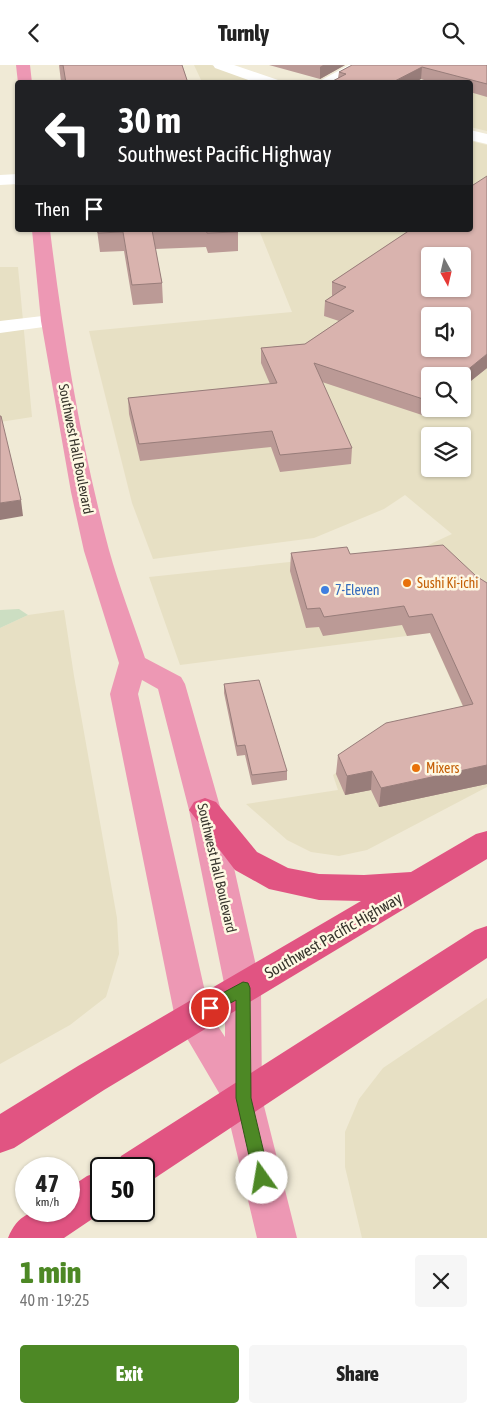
<!DOCTYPE html>
<html lang="en">
<head>
<meta charset="utf-8">
<style>
  :root { --surface:#fff; --page:#f6f6f6; --text:#222; --muted:#767676; --accent:#4d8825 }
  body { margin:0; font-family:"Asap Condensed",sans-serif; background:var(--page); color:var(--text); height:100vh; display:flex; flex-direction:column; font-size:19px; white-space:nowrap }
  * { box-sizing:border-box; margin:0 }
  p { font-size:16px; color:var(--muted) }
  .icon { flex:none; width:28px; height:28px; fill:none; stroke:currentColor; stroke-width:2; stroke-linecap:round; stroke-linejoin:round }
  .map { position:relative; height:1173px; overflow:hidden }
  .side { display:flex; flex-direction:column; background:var(--surface); flex:1 }
  .side>* { flex:none }
  .banner { position:absolute; left:15px; top:15px; width:458px; height:152px; border-radius:5px; box-shadow:0 1px 4px #0004; background:#202124; color:#fff; overflow:hidden }
  .needle { width:32px; rotate:172deg }
  .controls { position:absolute; left:421px; top:182px; display:grid; gap:10px }
  .controls a { display:grid; place-items:center; width:50px; height:50px; border-radius:5px; background:var(--surface); box-shadow:0 1px 4px #0004; font-size:25px }
  .speed { position:absolute; left:15px; top:1092px; display:flex; gap:10px; font-size:25px; font-weight:700; text-align:center }
  .speed>* { display:grid; place-content:center; width:65px; height:65px; border-radius:50%; background:var(--surface); box-shadow:0 1px 4px #0004; line-height:1 }
  .speed small { font-size:12px; font-weight:400 }
  .speed .limit { border:2px solid #111; border-radius:8px; background:#fff; color:#111 }
  .pin { position:absolute; display:grid; place-items:center; width:42px; height:42px; color:#fff; margin:-21px; border:2px solid #fff; border-radius:50%; box-shadow:0 1px 5px #0007 }
  .me { position:absolute; width:55px; margin:-28px; rotate:347deg; stroke-linejoin:round; filter:drop-shadow(0 0 4px #0008) }
  .turn { display:flex; align-items:center; gap:18px; height:105px; padding:0 20px; font-size:22px }
  .turn .icon { width:65px; height:65px; stroke-width:2.5 }
  .turn b { display:block; font-size:35px; line-height:42px }
  .then { display:flex; align-items:center; height:48px; padding:0 20px; background:#0003; gap:10px; font-size:19px }
  .round { display:grid; place-items:center; flex:none; width:52px; height:52px; border-radius:5px; background:var(--page) }
  .head { display:flex; align-items:center; justify-content:space-between; height:85px; padding:0 20px }
  h1 { font-size:30px; font-weight:800; line-height:38px; color:var(--accent) }
  .cta { display:flex; gap:10px; margin-top:auto; padding:10px 20px }
  .cta a { flex:1; height:58px; border-radius:5px; background:var(--accent); color:#fff; font-size:20px; font-weight:800; line-height:58px; text-align:center }
  .cta a+a { background:var(--page); color:var(--text) }
  header { display:flex; justify-content:space-between; align-items:center; height:65px; padding:0 20px; background:var(--surface); font-size:22px; font-weight:800 }
  .map>svg:first-child { display:block }
  .built { fill:#e7e0c4; fill-rule:evenodd }
  .green { fill:#ccdec2 }
  .lines { fill:none; stroke-linecap:round; stroke-linejoin:round }
  .minor { fill:#fff; fill-rule:evenodd }
  .major { fill:#ed98b4; fill-rule:evenodd }
  .highway { fill:#e15482; fill-rule:evenodd }
  .wall { fill:#bb9a96 }
  .shaded-wall { fill:#987d7a }
  .building { fill:#d9b3ae; stroke:#987d7a; fill-rule:evenodd }
  .route { fill:#4d8825; stroke:#325818 }
  .food-dot { fill:#e8710a; stroke:#fef8e3; stroke-width:2 }
  .shop-dot { fill:#3f7fe0; stroke:#fef8e3; stroke-width:2 }
  .labels { text-anchor:middle; stroke-width:5; stroke-linejoin:round; paint-order:stroke }
  .street-label { font-size:14px; fill:#37342c; stroke:#fef8e3 }
  .food-label { font-size:14px; fill:#c56008; stroke:#fef8e3; text-anchor:start }
  .shop-label { font-size:14px; fill:#366cbe; stroke:#fef8e3; text-anchor:start }
  .near-street-label { font-size:16px; fill:#37342c; stroke:#fef8e3 }
</style>
</head>
<body>
<header><svg class="icon" aria-label="back" viewBox="0 0 24 24"><path d="M15 5l-7 7 7 7"/></svg>Turnly<svg class="icon" aria-label="search" viewBox="0 0 24 24"><circle cx="10" cy="10" r="6"/><path d="M15 15l6 6"/></svg></header>
<div class="map">
<svg width="487" height="1173" viewBox="0 0 487 1173">
  <rect width="100%" height="100%" fill="#f0ead6"/>
  <path class="built" d="M194 0H211L256 17H202Z
    M464 0H487V66L470 62V18H430Z
    M470 76 487 80V722L367 785 339 791 311 787 287 775 246 739 338 725 333 710 380 675 469 656 430 568 180 600 149 512 422 483 452 469 405 430 384 444 314 473 153 494 132 438 89 266 292 247 259 165H470ZM430 191H462V224H430ZM430 251H462V284H430ZM430 311H462V344H430ZM430 371H462V404H430Z
    M0 202H18L32 352 0 357Z
    M64 545 74 611 117 853 119 889 106 932 70 960 0 999V563L28 550Z
    M487 933V1173H362L345 1102V1067L359 1034 383 1003Z"/>
  <path class="green" d="M19 544 28 550 0 563V545Z"/>
  <g class="lines">
    <path class="minor" d="M213 0H234L278 15 280 18H257L215 3Z
      M349 0H367L365 3 336 18H316Z
      M470 65 487 69V79L470 75Z
      M18 109V119L0 120V110Z
      M51 250 58 252 61 256 58 260 0 268V256Z"/>
    <path class="major" d="M16 0H30L32 18H18Z
      M32 165H50C63 271 81 381 109 485 119 521 133 557 145 593L181 612 185 619 221 745 261 923 262 1033 297 1173H257L225 1038 175 953 110 629 119 598 84 486 71 427 41 256ZM142 615 158 624 189 745 225 923V972L210 949 138 629Z"/>
    <path class="highway" d="M205 733 216 737 257 787 288 803 319 809 364 810 411 807 476 769 487 766V794L104 1025 14 1083 0 1088V1049L78 1001 361 836 319 835 269 824 235 805 189 745 194 737Z
      M487 861V893L149 1117 144 1119V1104H116L121 1091 475 865Z
      M101 1106V1146H104L64 1173H8C21 1142 39 1146 69 1146V1123L87 1111Z"/>
  </g>
  <path class="wall" d="M59 0H182L188 18H65V16L61 17Z
    M269 0H345L320 14Z
    M352 0H487V32L470 27V18H433L421 14 338 13 339 7Z
    M97 165H238V186L208 188 206 182 155 184 162 218 163 238 133 240 124 186 100 187Z
    M410 165 487 303 462 323V311L430 344 428 352 322 317 352 383 351 399 280 407 271 382 140 396 129 349 128 333 270 319 261 298V283L305 279 339 256 324 251 325 236 332 231V217Z
    M291 488 350 489 476 511 487 518V719L379 742 371 725 345 730 336 709 338 690 463 641 430 568 407 571 402 560 323 571 319 562 306 563 290 506Z
    M224 619 287 706V715L252 720 245 690 237 691 224 628Z"/>
  <path class="shaded-wall" d="M323 0H345L320 14V2Z
    M422 2 421 14 415 18H391Z
    M487 289V303L462 323V311H460Z
    M430 335V344H438L428 352 429 336Z
    M21 435 23 451 0 455V438Z
    M487 700V719L379 742 381 723Z
    M372 706 371 725 345 730 347 711Z"/>
  <path class="building" d="M60 0H182L188 18H66L63 0Z
    M352 0H487V19L422 2 391 18H329L346 9 339 7Z
    M487 111V289L460 311H430V335L429 336 314 298 352 383 280 390 272 366 139 379 128 333 277 318 261 283 305 279 354 246 325 236 346 222 332 217 410 165H470V122ZM430 191H462V224H430ZM430 251H462V284H430Z
    M98 165H161H152L162 218 132 220 123 167 98 168Z
    M206 165H238V167L207 168Z
    M0 351H1L21 435 0 438Z
    M443 480 476 511 487 518V700L381 723 372 706 347 711 338 690 386 658 473 639 432 549 409 552 404 541 324 552 320 543 307 544 291 488 347 482 350 489Z
    M259 615 287 706 252 710 245 680 237 681 224 619Z"/>
  <path class="route" d="M243 917 248 918 250 923 251 1033 270 1113 268 1118 262 1121 256 1118 254 1113 236 1033V935L210 949 204 948 202 943 204 938Z"/>
  <g class="food-dot">
    <circle cx="407" cy="518" r="5"/>
    <circle cx="416" cy="703" r="5"/>
  </g>
  <circle class="shop-dot" cx="325" cy="525" r="5"/>
  <g class="labels">
    <g class="street-label">
      <text transform="translate(76 384) rotate(79)" y="5">Southwest Hall Boulevard</text>
      <text transform="translate(217 803) rotate(77)" y="5">Southwest Hall Boulevard</text>
    </g>
    <g class="food-label">
      <text x="417" y="523">Sushi Ki-ichi</text>
      <text x="426" y="708">Mixers</text>
    </g>
    <g class="shop-label">
      <text x="335" y="530">7-Eleven</text>
    </g>
    <g class="near-street-label">
      <text transform="translate(333 870) rotate(-30)" y="6">Southwest Pacific Highway</text>
    </g>
  </g>
</svg>
<div class="controls">
<a><svg class="needle" viewBox="-14 -14 28 28"><path d="M0-13l5 13h-10z" fill="#e53935"/><path d="M0 13l5-13h-10z" fill="#767676"/></svg></a>
<a><svg class="icon" aria-label="sound" viewBox="0 0 24 24"><path d="M4 9h4l5-4v14l-5-4H4zM17 9q2 3 0 6"/></svg></a>
<a><svg class="icon" aria-label="search" viewBox="0 0 24 24"><circle cx="10" cy="10" r="6"/><path d="M15 15l6 6"/></svg></a>
<a><svg class="icon" aria-label="layers" viewBox="0 0 24 24"><path d="M12 4l9 5-9 5-9-5zM3 14l9 5 9-5"/></svg></a>
</div>
<div class="speed"><div>47<small>km/h</small></div><div class="limit">50</div></div>
<div class="pin" style="left:210px;top:943px;background:#d93025"><svg class="icon" aria-label="arrive" viewBox="0 0 24 24"><path d="M6 21V4h12l-3 4 3 4H6"/></svg></div>
<svg class="me" style="left:262px;top:1113px" viewBox="-20 -20 40 40"><circle r="19" fill="#fff"/><path d="M0-13L10 11 0 6-10 11z" fill="#4d8825"/></svg>
<div class="banner">
<div class="turn"><svg class="icon" aria-label="left" viewBox="0 0 24 24"><path d="M17 20v-9H6M10 6l-5 5 5 5"/></svg><div><b>30 m</b>Southwest Pacific Highway</div></div>
<div class="then">Then<svg class="icon" aria-label="arrive" viewBox="0 0 24 24"><path d="M6 21V4h12l-3 4 3 4H6"/></svg></div>
</div>
</div>
<section class="side">
<div class="head"><div><h1>1 min</h1><p>40 m · 19:25</p></div><a class="round"><svg class="icon" aria-label="close" viewBox="0 0 24 24"><path d="M6 6l12 12M18 6L6 18"/></svg></a></div>
<div class="cta"><a>Exit</a><a>Share</a></div>
</section>
</body>
</html>
